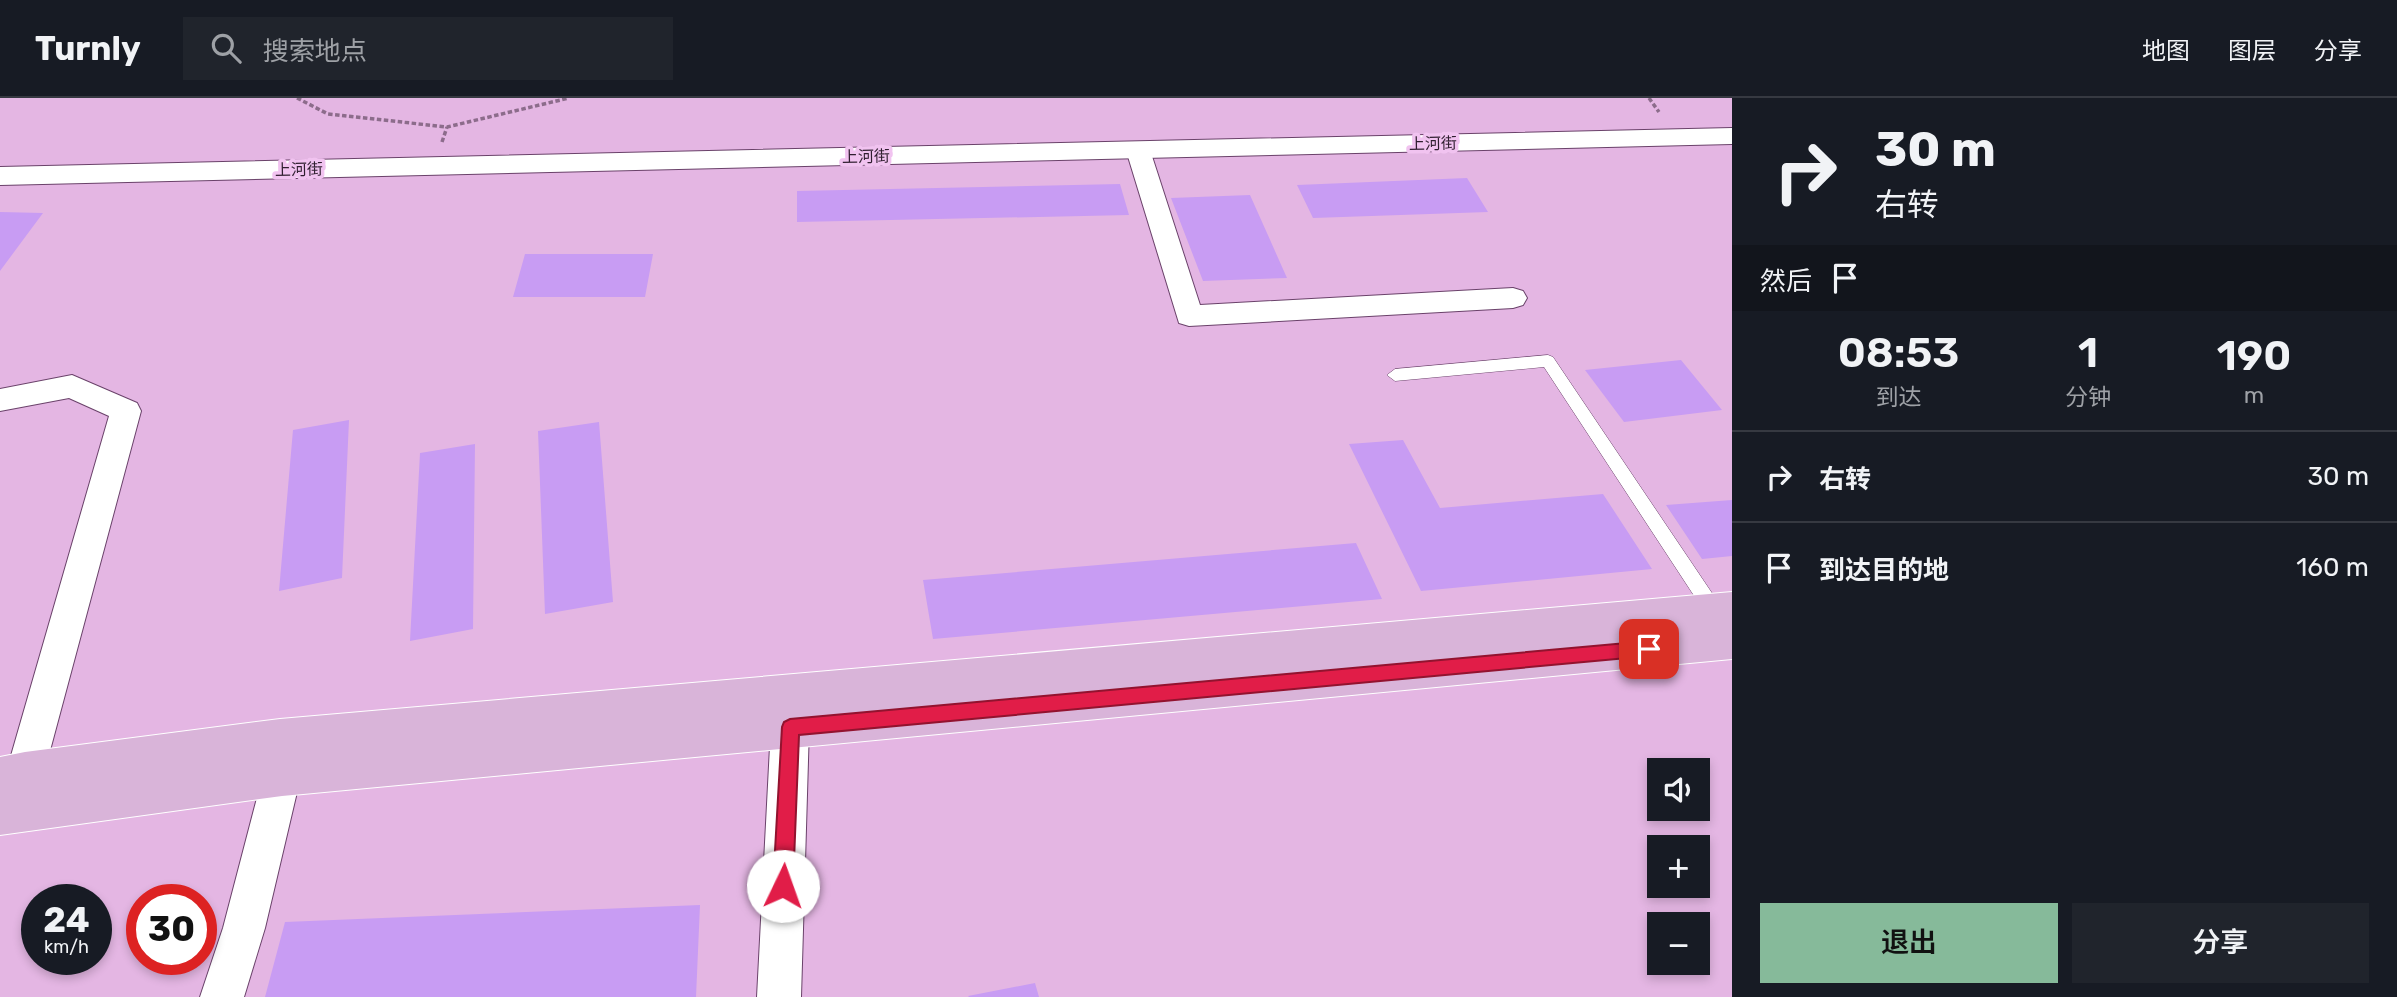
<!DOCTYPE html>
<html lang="zh">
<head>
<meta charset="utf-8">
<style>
  :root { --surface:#171b24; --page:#20242c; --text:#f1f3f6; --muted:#9ea1a6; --line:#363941; --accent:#86ba9a }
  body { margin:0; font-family:Rubik,"Noto Sans SC",sans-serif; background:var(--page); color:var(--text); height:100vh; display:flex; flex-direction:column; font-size:26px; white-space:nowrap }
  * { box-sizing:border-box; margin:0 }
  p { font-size:23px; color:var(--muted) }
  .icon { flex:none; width:38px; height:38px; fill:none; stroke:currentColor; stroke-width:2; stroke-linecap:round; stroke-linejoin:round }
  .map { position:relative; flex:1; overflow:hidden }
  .details { display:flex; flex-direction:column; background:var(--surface); width:665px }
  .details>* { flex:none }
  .guide { background:#171b24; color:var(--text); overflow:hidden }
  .controls { position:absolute; left:1647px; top:660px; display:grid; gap:14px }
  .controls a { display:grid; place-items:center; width:63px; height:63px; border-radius:0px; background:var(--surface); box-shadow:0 4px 10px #0003; font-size:35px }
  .speed { position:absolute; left:21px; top:786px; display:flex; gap:14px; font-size:35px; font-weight:700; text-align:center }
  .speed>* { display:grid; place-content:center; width:91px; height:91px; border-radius:50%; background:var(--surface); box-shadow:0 4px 10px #0003; line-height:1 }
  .speed small { font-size:18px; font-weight:400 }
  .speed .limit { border:10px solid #d22; background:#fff; color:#111 }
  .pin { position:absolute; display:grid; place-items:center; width:60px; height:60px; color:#fff; margin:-30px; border-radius:14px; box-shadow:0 4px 10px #0006 }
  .me { position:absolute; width:77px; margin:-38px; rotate:3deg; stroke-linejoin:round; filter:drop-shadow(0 0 5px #0008) }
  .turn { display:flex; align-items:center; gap:24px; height:147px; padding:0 28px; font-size:32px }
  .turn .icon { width:91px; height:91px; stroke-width:2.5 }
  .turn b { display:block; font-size:49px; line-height:60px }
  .then { display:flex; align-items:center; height:66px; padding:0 28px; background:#0003; gap:14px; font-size:26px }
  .eta { display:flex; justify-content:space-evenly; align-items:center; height:119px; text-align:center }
  .eta b { font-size:42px; font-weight:600; line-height:49px }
  .button { display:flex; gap:14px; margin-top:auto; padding:14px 28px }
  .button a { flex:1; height:80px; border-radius:0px; background:var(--accent); color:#111; font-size:28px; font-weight:600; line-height:80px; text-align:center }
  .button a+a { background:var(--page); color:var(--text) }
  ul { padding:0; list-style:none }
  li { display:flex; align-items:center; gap:21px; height:91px; padding:0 28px; border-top:2px solid var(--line) }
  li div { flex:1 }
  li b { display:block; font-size:26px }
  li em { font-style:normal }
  header { display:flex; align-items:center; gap:42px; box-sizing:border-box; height:98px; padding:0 35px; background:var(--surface); border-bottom:2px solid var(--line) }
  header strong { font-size:33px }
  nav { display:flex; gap:38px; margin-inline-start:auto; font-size:24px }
  .search { width:490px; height:63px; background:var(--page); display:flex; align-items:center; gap:18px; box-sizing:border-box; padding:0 24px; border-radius:0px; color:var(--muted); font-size:26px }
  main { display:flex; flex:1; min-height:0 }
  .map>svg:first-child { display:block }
  .building { fill:#c89cf3 }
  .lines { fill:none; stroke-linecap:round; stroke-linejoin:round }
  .lane-casing { stroke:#6a426a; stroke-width:1 }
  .street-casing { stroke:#6a426a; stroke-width:2 }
  .secondary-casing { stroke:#6a426a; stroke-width:2 }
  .primary-casing { stroke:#fff; stroke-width:2 }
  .path { stroke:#8c6c8b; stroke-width:3.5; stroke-dasharray:4.5 2.5; stroke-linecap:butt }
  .lane { fill:#fff; fill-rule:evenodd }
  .street { fill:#fff; fill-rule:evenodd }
  .secondary { fill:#fff; fill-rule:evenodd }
  .primary { fill:#d9b4d9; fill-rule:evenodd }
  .route { fill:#e11d48; stroke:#92132f; stroke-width:2 }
  .labels { text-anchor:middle; stroke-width:7; stroke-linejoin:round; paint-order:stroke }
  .far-street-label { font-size:16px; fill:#2f1e2f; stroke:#f1c3f0 }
</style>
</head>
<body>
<header>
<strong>Turnly</strong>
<div class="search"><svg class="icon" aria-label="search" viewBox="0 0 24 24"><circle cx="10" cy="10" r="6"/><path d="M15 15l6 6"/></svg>搜索地点</div>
<nav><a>地图</a><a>图层</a><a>分享</a></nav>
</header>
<main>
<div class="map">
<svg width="1732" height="899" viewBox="0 0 1732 899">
  <rect width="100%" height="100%" fill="#e4b6e3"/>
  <path class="building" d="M1467 80 1488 114 1313 120 1297 87Z
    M1120 86 1129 117 797 124V93Z
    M1250 97 1287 180 1203 183 1171 100Z
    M0 114 43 115 0 173Z
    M525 156H653L645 199H513Z
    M1681 262 1722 312 1624 324 1585 272Z
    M349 322 342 480 279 493 293 332Z
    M599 324 613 504 545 516 538 333Z
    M1403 342 1440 410 1603 396 1652 471 1421 493 1349 346Z
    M475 346 473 531 410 543 420 355Z
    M1732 402V458L1702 461 1666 407Z
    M1356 445 1382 501 933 541 923 482Z
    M700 807 696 899H265L285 824Z
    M1035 885 1039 899H969L968 898Z"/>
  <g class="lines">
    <defs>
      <path id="lane" d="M1548 257 1553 259 1720 507 1723 513 1720 519 1714 521 1708 519 1544 269 1395 283 1387 277 1395 271Z"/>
      <path id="street" d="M1138 45 1147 47 1150 52 1200 207 1513 190 1523 193 1527 200 1523 207 1513 210 1189 228 1179 225 1126 52 1129 47Z
        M72 277 137 305 141 313 44 675 39 688 25 693 11 688 6 675 109 318 69 300 0 313V291Z
        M790 611 803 617 809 629 801 899H757L771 629 777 617Z
        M282 658 296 664 301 677 265 830 244 899H200L223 830 263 677 268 664Z"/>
      <path id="secondary" d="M1732 30V46L0 87V69Z"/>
      <path id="primary" d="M1732 494V561L282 698 0 737V659L25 654 280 621Z"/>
    </defs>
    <use href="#lane" class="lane-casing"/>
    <use href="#street" class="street-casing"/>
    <use href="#secondary" class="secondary-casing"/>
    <use href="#primary" class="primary-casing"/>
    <path class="path" d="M297 0 328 16 447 29 569 0
      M1649 0 1659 14
      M442 44 447 29"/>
    <use href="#lane" class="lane"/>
    <use href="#street" class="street"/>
    <use href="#secondary" class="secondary"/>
    <use href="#primary" class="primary"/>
  </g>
  <path class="route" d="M1649 543 1655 545 1657 551 1655 556 1649 558 799 637 793 788 790 795 783 798 776 795 773 788 782 629 784 624 790 621Z"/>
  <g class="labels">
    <g class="far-street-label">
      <text transform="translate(1433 45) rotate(-1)" y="6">上河街</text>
      <text transform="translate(866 58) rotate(-1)" y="6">上河街</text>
      <text transform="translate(299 71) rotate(-1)" y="6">上河街</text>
    </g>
  </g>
</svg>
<div class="controls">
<a><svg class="icon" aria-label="sound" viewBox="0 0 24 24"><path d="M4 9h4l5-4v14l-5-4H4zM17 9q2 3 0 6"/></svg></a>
<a>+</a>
<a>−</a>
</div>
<div class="speed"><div>24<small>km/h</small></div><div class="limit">30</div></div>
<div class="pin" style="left:1649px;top:551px;background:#d93025"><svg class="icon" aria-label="arrive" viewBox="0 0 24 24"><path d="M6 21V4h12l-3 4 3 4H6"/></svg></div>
<svg class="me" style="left:783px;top:788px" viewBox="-20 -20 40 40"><circle r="19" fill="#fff"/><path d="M0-13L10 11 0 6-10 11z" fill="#e11d48"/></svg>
</div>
<section class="details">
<div class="guide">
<div class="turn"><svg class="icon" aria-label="right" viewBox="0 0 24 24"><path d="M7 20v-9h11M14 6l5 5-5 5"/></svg><div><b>30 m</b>右转</div></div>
<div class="then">然后<svg class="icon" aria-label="arrive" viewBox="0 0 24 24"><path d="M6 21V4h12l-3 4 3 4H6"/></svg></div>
</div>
<div class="eta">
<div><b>08:53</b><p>到达</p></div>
<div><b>1</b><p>分钟</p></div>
<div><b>190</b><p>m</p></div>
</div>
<ul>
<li><svg class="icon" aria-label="right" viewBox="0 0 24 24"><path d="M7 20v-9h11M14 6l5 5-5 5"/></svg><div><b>右转</b></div><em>30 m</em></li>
<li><svg class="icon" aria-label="arrive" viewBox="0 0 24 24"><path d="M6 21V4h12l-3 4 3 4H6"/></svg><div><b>到达目的地</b></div><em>160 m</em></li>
</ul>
<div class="button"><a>退出</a><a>分享</a></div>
</section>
</main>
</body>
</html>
